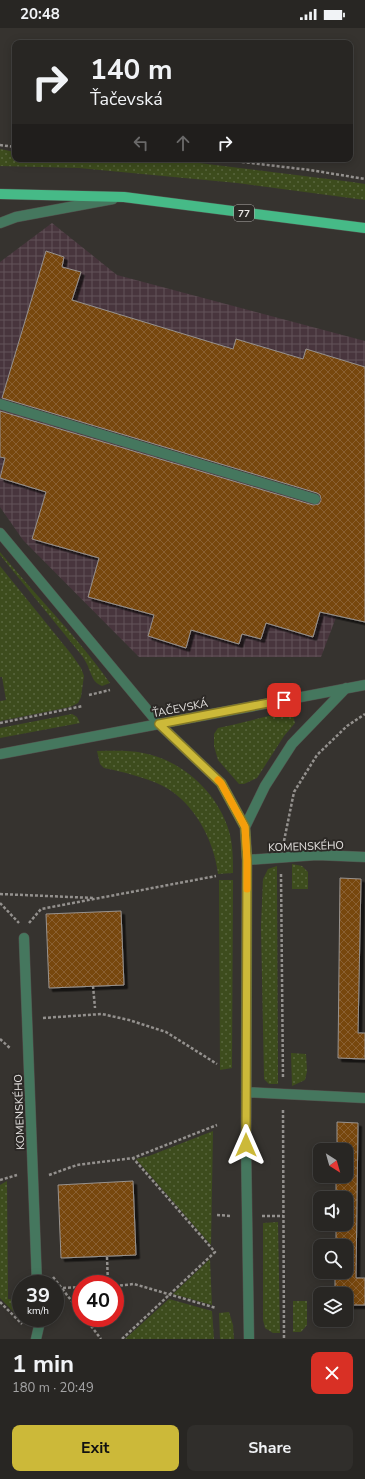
<!DOCTYPE html>
<html lang="en">
<head>
<meta charset="utf-8">
<style>
  :root { --surface:#282623; --page:#302e2b; --text:#f1f3f6; --muted:#a5a5a6; --line:#444341; --accent:#ccb939 }
  body { margin:0; font-family:"Nunito Sans",sans-serif; background:var(--page); color:var(--text); height:100vh; display:flex; flex-direction:column; font-size:15px; white-space:nowrap }
  * { box-sizing:border-box; margin:0 }
  p { font-size:13px; color:var(--muted) }
  .icon { flex:none; width:22px; height:22px; fill:none; stroke:currentColor; stroke-width:2; stroke-linecap:round; stroke-linejoin:round }
  .map { position:relative; height:1311px; overflow:hidden }
  .drawer { display:flex; flex-direction:column; background:var(--surface); flex:1 }
  .drawer>* { flex:none }
  .hud { position:absolute; left:12px; top:12px; width:341px; height:122px; border-radius:8px; box-shadow:0 2px 10px #0003,0 0 0 1px var(--line); background:#282623; color:var(--text); overflow:hidden }
  .needle { width:26px; rotate:143deg }
  .controls { position:absolute; left:313px; top:1115px; display:grid; gap:8px }
  .controls a { display:grid; place-items:center; width:40px; height:40px; border-radius:8px; background:var(--surface); box-shadow:0 2px 10px #0003,0 0 0 1px var(--line); font-size:20px }
  .speed { position:absolute; left:12px; top:1247px; display:flex; gap:8px; font-size:20px; font-weight:700; text-align:center }
  .speed>* { display:grid; place-content:center; width:52px; height:52px; border-radius:50%; background:var(--surface); box-shadow:0 2px 10px #0003,0 0 0 1px var(--line); line-height:1 }
  .speed small { font-size:10px; font-weight:400 }
  .speed .limit { border:6px solid #d22; background:#fff; color:#111 }
  .pin { position:absolute; display:grid; place-items:center; width:34px; height:34px; color:#fff; margin:-17px; border-radius:8px; box-shadow:0 2px 6px #0006 }
  .me { position:absolute; width:44px; margin:-22px; rotate:0deg; stroke-linejoin:round; filter:drop-shadow(0 0 3px #0008) }
  .turn { display:flex; align-items:center; gap:14px; height:84px; padding:0 12px; font-size:18px }
  .turn .icon { width:52px; height:52px; stroke-width:2.5 }
  .turn b { display:block; font-size:28px; line-height:34px }
  .lanes { display:flex; align-items:center; height:38px; padding:0 12px; background:#0003; justify-content:center; gap:20px; direction:ltr }
  .lanes .off { opacity:.35 }
  .round { display:grid; place-items:center; flex:none; width:42px; height:42px; border-radius:8px; background:var(--page) }
  .head { display:flex; align-items:center; justify-content:space-between; height:68px; padding:0 12px }
  h1 { font-size:24px; font-weight:700; line-height:30px }
  .cta { display:flex; gap:8px; margin-top:auto; padding:8px 12px }
  .cta a { flex:1; height:46px; border-radius:8px; background:var(--accent); color:#111; font-size:16px; font-weight:700; line-height:46px; text-align:center }
  .cta a+a { background:var(--page); color:var(--text) }
  .status { display:flex; justify-content:space-between; align-items:center; height:28px; padding:0 20px; background:var(--surface); direction:ltr }
  .status svg { height:11px; fill:currentColor }
  .map>svg:first-child { display:block }
  .industrial { fill:url(#industrial-grid) }
  .grass { fill:url(#grass-dots) }
  .building { fill:url(#building-cross-hatch); stroke:#97928e; filter:url(#shadow) }
  .lines { fill:none; stroke-linecap:round; stroke-linejoin:round }
  .minor-casing { stroke:#524f4b; stroke-width:11 }
  .major-casing { stroke:#524f4b; stroke-width:11 }
  .path { stroke:#94918e; stroke-width:2.5; stroke-dasharray:3 2; stroke-linecap:butt }
  .minor { stroke:#45775e; stroke-width:10 }
  .major { stroke:#46ba87; stroke-width:10 }
  .route-casing { stroke:#857825; stroke-width:10 }
  .route { stroke:#ccb939; stroke-width:7 }
  .slow { stroke:#f59e0b; stroke-width:7 }
  .labels { text-anchor:middle; stroke-width:4; stroke-linejoin:round; paint-order:stroke }
  .shield { fill:#2c2926; stroke:#aeaba9; stroke-width:1 }
  .shield-label { font-size:10px; font-weight:bold; fill:#e6e3e1 }
  .street-label { font-size:11px; fill:#e6e3e1; stroke:#2c2926 }
</style>
</head>
<body>
<div class="status"><b>20:48</b><svg viewBox="0 0 49 12"><path d="M0 12V9h3v3zM5 12V6h3v6zM10 12V3h3v9zM15 12V0h3v12zM26 1h20v11H26zM47 4h2v5h-2z"/></svg></div>
<div class="map">
<svg width="365" height="1311" viewBox="0 0 365 1311">
  <defs>
    <pattern id="industrial-grid" width="8" height="8" patternUnits="userSpaceOnUse"><rect width="8" height="8" fill="#48353d"/><path d="M0 4h8M4 0v8" fill="none" stroke="#625259"/></pattern>
    <pattern id="grass-dots" width="8" height="8" patternUnits="userSpaceOnUse"><rect width="8" height="8" fill="#3d4c1d"/><path d="M2 2h.1M6 6h.1" fill="none" stroke="#59663e" stroke-width="1.8" stroke-linecap="round"/></pattern>
    <pattern id="building-cross-hatch" width="8" height="8" patternUnits="userSpaceOnUse"><rect width="8" height="8" fill="#774711"/><path d="M0 0l8 8M0 8l8-8" fill="none" stroke="#8a6133"/></pattern>
    <filter id="shadow"><feDropShadow dx="3.5" dy="3.5" stdDeviation="0" flood-color="#0009"/></filter>
  </defs>
  <rect width="100%" height="100%" fill="#36332f"/>
  <path class="industrial" d="M52 195 117 247 365 313V513L321 629H139L23 512 0 479V234Z"/>
  <path class="grass" d="M0 121 15 124V131L175 132 352 154 365 156V172L237 155 79 140 0 138Z
    M0 524C36 568 77 608 110 655L102 658C93 654 93 650 89 641 88 637 85 633 83 629L0 527Z
    M0 538 72 627 81 640 84 648 81 669 78 675 70 679 0 693V673L6 672 2 649H0Z
    M289 685 293 688 295 695 284 708 257 750 244 756H239L218 732 214 718V706L218 700 232 697 277 686Z
    M72 686 77 689 80 695 0 710V700Z
    M97 723C112 723 128 722 143 725 182 732 218 765 229 803 233 817 233 831 233 845L218 846C214 812 194 774 163 758 145 749 123 744 104 740L100 736Z
    M292 836 302 838 308 844V861H292Z
    M277 838 278 1056H269L264 1051 261 898 263 851 268 841Z
    M219 852H233L232 1040 220 1042Z
    M291 1025 306 1026 307 1043 305 1052 292 1058Z
    M213 1103 211 1217 136 1131 149 1128Z
    M7 1153 8 1271 21 1273V1290H26L25 1296 0 1270V1157Z
    M278 1194 280 1305H273L265 1300 263 1292V1195Z
    M210 1231 212 1277 173 1266Z
    M169 1271 212 1283 214 1311H125Z
    M293 1273H307V1297L301 1304H293Z
    M229 1284 233 1297 234 1311H220L219 1285Z"/>
  <path class="building" d="M46 223 64 229 62 239 81 244 72 272 233 321 236 311 303 331 306 321 365 339V594L320 584 313 609 266 595 261 611 242 606 239 616 191 602 186 620 148 608 154 587 88 569 99 530 32 511 46 464 0 450 5 430 0 429V383L313 477 319 476 321 472 320 467 317 465 2 370Z
    M340 850 361 851 358 1005H365V1031L338 1030Z
    M121 883 124 957 49 960 46 886Z
    M337 1094 358 1095 356 1250H365V1277H346V1266H335V1244H346V1218H336V1196H346V1170H336V1148H346V1122H337Z
    M133 1153 136 1227 61 1230 58 1157Z"/>
  <g class="lines">
    <defs>
      <path id="minor" d="M0 195 16 189 113 171
        M0 376 315 471
        M0 505 159 696 221 755 245 799 247 832 246 1117 249 1311
        M0 726 365 657
        M245 799 265 758 292 716 346 660
        M247 832 317 827 365 829
        M24 910 37 1256
        M246 1064 365 1070
        M36 1311 39 1298 38 1290"/>
      <path id="major" d="M0 166 124 169 365 200"/>
    </defs>
    <use href="#minor" class="minor-casing"/>
    <use href="#major" class="major-casing"/>
    <path class="path" d="M0 117 15 119
      M217 131 310 142 365 151
      M89 667 110 662
      M0 695 83 678
      M284 813 294 764 317 727 347 698 365 686
      M281 846 283 1051
      M0 866 94 870
      M0 875 19 895
      M29 895 41 881 216 848
      M93 958 95 980
      M43 990 102 986 129 992 166 1004 217 1036
      M0 1011 11 1021
      M283 1082 284 1311
      M49 1147 77 1137 133 1130 217 1097
      M0 1152 17 1147
      M217 1187 231 1188
      M262 1188H283
      M107 1229 108 1256
      M53 1249 81 1285
      M115 1258 134 1256 216 1280
      M63 1260 81 1259
      M0 1274 22 1296
      M85 1290 101 1311
      M122 1311 215 1224 133 1130"/>
    <use href="#minor" class="minor"/>
    <use href="#major" class="major"/>
  </g>
  <g class="lines">
    <defs>
      <path id="route" d="M246 1117 247 832 245 799 221 755 159 696 284 672"/>
    </defs>
    <use href="#route" class="route-casing"/>
    <use href="#route" class="route"/>
    <path class="slow" d="M218 752 221 755 245 799 247 832V861"/>
  </g>
  <g class="labels">
    <rect class="shield" x="234" y="177" width="20" height="16" rx="3"/>
    <g class="shield-label">
      <text x="244" y="189">77</text>
    </g>
    <g class="street-label">
      <text transform="translate(180 680) rotate(-11)" y="4">ŤAČEVSKÁ</text>
      <text transform="translate(306 818) rotate(-2)" y="4">KOMENSKÉHO</text>
      <text transform="translate(19 1084) rotate(-92)" y="4">KOMENSKÉHO</text>
    </g>
  </g>
</svg>
<div class="controls">
<a><svg class="needle" viewBox="-14 -14 28 28"><path d="M0-13l5 13h-10z" fill="#e53935"/><path d="M0 13l5-13h-10z" fill="#a5a5a6"/></svg></a>
<a><svg class="icon" aria-label="sound" viewBox="0 0 24 24"><path d="M4 9h4l5-4v14l-5-4H4zM17 9q2 3 0 6"/></svg></a>
<a><svg class="icon" aria-label="search" viewBox="0 0 24 24"><circle cx="10" cy="10" r="6"/><path d="M15 15l6 6"/></svg></a>
<a><svg class="icon" aria-label="layers" viewBox="0 0 24 24"><path d="M12 4l9 5-9 5-9-5zM3 14l9 5 9-5"/></svg></a>
</div>
<div class="speed"><div>39<small>km/h</small></div><div class="limit">40</div></div>
<div class="pin" style="left:284px;top:672px;background:#d93025"><svg class="icon" aria-label="arrive" viewBox="0 0 24 24"><path d="M6 21V4h12l-3 4 3 4H6"/></svg></div>
<svg class="me" style="left:246px;top:1117px" viewBox="-20 -20 40 40"><path d="M0-17L14 15 0 8-14 15z" fill="#ccb939" stroke="#fff" stroke-width="4"/></svg>
<div class="hud">
<div class="turn"><svg class="icon" aria-label="right" viewBox="0 0 24 24"><path d="M7 20v-9h11M14 6l5 5-5 5"/></svg><div><b>140 m</b>Ťačevská</div></div>
<div class="lanes"><svg class="icon off" aria-label="left" viewBox="0 0 24 24"><path d="M17 20v-9H6M10 6l-5 5 5 5"/></svg><svg class="icon off" aria-label="ahead" viewBox="0 0 24 24"><path d="M12 20V5M6 11l6-6 6 6"/></svg><svg class="icon" aria-label="right" viewBox="0 0 24 24"><path d="M7 20v-9h11M14 6l5 5-5 5"/></svg></div>
</div>
</div>
<section class="drawer">
<div class="head"><div><h1>1 min</h1><p>180 m · 20:49</p></div><a class="round" style="background:#d93025;color:#fff"><svg class="icon" aria-label="close" viewBox="0 0 24 24"><path d="M6 6l12 12M18 6L6 18"/></svg></a></div>
<div class="cta"><a>Exit</a><a>Share</a></div>
</section>
</body>
</html>
